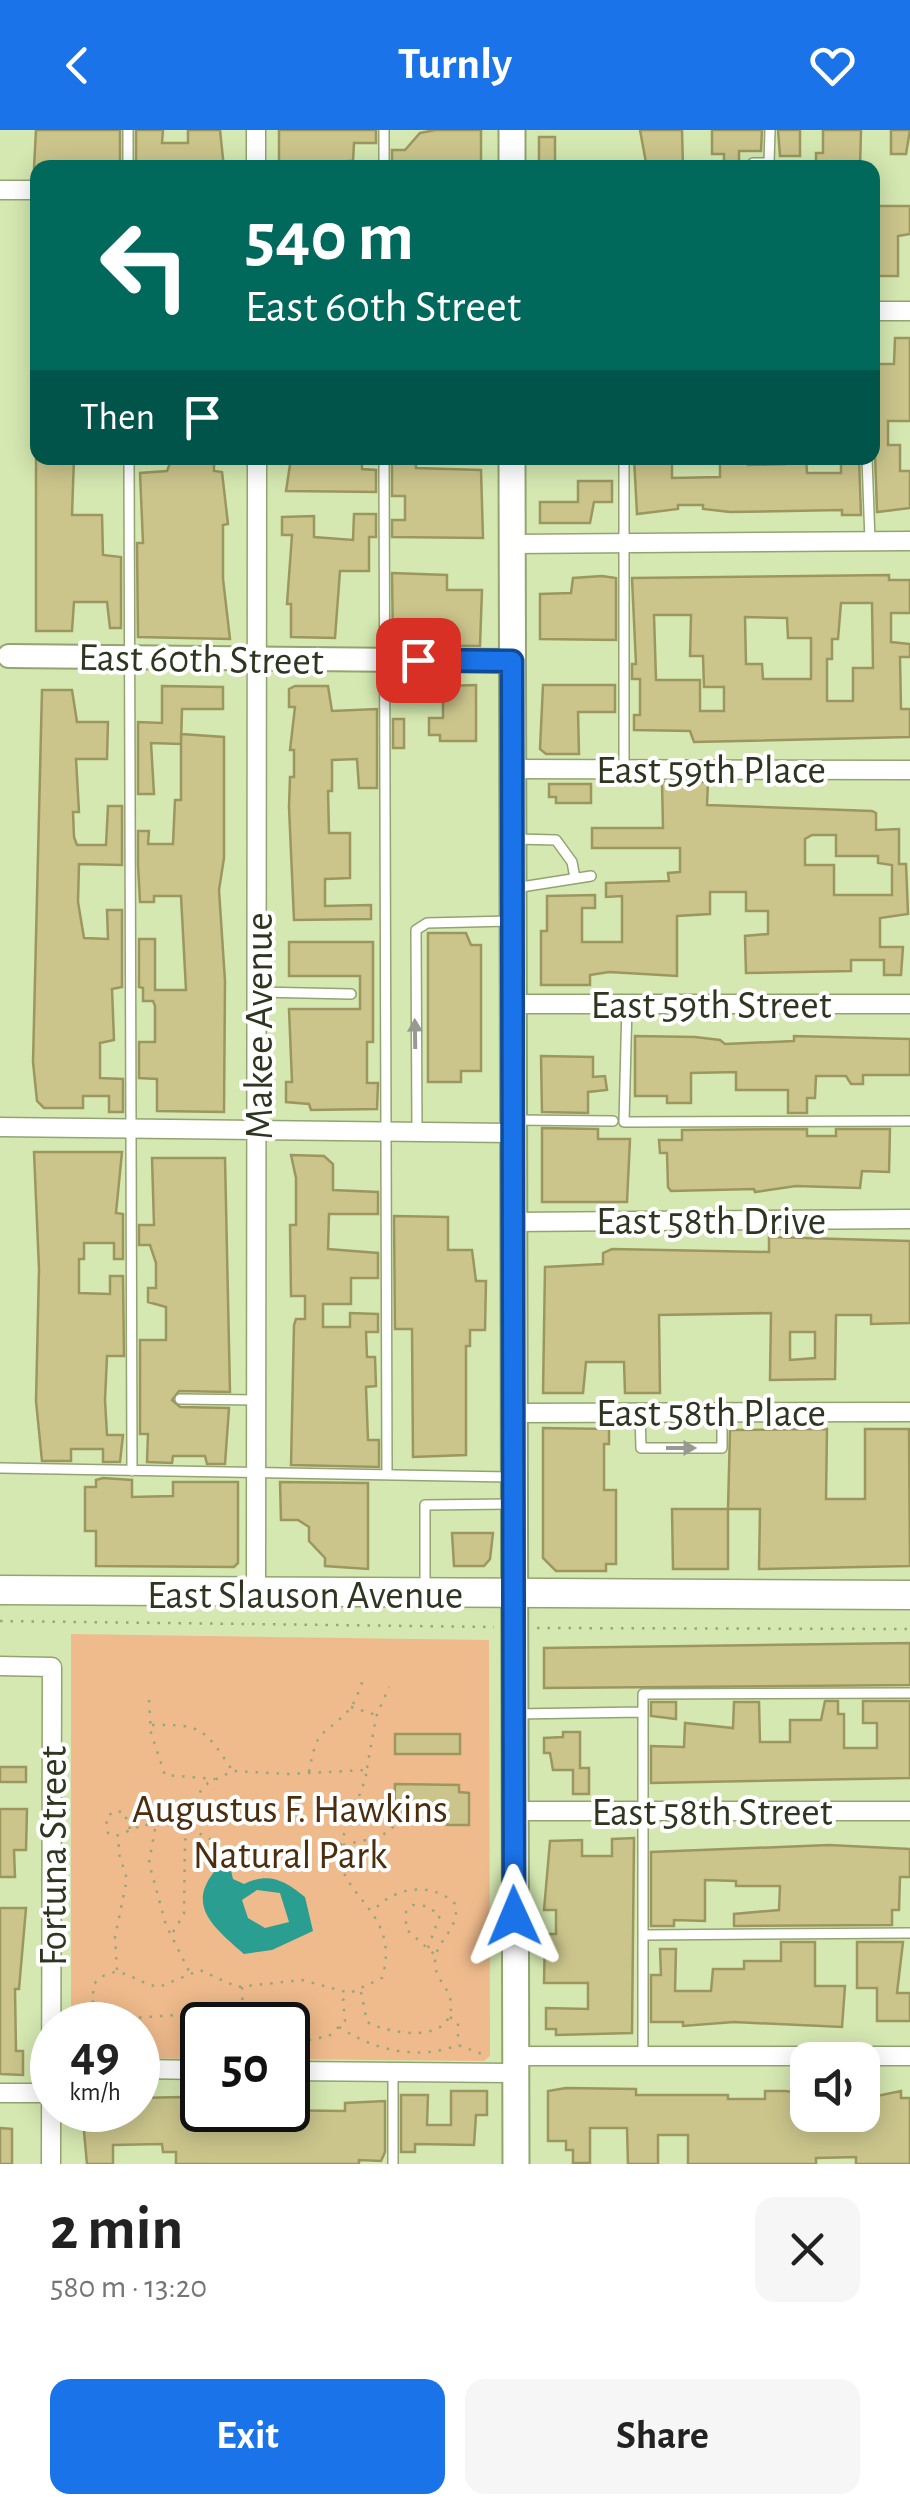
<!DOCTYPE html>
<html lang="en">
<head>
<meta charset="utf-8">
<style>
  :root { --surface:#fff; --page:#f6f6f6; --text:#222; --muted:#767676; --accent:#1a73e8 }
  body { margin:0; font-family:"Alegreya Sans",sans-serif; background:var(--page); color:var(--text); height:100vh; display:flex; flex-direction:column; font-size:38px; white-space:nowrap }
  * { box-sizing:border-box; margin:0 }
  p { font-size:32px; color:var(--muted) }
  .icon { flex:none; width:55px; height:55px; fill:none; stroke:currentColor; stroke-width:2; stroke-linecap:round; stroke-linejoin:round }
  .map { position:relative; height:2034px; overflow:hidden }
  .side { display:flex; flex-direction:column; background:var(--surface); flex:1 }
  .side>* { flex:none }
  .hud { position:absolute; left:30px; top:30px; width:850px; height:305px; border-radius:20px; box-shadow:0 5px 25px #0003; background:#00695c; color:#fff; overflow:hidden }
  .controls { position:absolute; left:790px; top:1912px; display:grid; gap:20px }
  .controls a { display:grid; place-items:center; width:90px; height:90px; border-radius:20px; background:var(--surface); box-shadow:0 5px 25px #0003; font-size:50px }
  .speed { position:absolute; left:30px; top:1872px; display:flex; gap:20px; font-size:50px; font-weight:700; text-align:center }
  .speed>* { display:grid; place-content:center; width:130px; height:130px; border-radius:50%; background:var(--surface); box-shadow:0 5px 25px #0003; line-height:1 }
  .speed small { font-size:25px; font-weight:400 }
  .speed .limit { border:5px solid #111; border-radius:15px; background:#fff; color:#111 }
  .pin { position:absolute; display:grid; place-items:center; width:85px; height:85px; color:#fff; margin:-42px; border-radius:20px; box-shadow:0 5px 15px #0006 }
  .me { position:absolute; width:110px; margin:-55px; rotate:359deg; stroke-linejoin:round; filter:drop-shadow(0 0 8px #0008) }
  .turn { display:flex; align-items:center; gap:35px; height:210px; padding:0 50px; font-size:45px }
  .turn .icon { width:130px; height:130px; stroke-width:2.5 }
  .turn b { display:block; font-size:70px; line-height:85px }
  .then { display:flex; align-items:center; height:95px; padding:0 50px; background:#0003; gap:20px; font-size:38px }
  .round { display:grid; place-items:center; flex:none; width:105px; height:105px; border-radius:20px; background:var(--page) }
  .headline { display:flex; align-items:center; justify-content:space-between; height:170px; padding:0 50px }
  h1 { font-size:60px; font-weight:600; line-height:75px }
  .action { display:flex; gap:20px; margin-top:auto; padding:20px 50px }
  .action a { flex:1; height:115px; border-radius:20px; background:var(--accent); color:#fff; font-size:40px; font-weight:600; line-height:115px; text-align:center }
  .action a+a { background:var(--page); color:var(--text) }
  header { display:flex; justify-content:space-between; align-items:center; height:130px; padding:0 50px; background:var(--accent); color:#fff; font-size:45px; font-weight:600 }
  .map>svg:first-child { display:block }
  .green { fill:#efbb8c }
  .water { fill:#299e91; fill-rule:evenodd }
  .building { fill:#cbc58c; stroke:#9c975f; stroke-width:2.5; fill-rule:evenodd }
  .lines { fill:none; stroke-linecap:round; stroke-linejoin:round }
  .service-casing { stroke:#92a470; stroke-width:12 }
  .minor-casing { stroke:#92a470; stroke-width:21 }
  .tertiary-casing { stroke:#92a470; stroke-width:26 }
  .secondary-casing { stroke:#92a470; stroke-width:29 }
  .primary-casing { stroke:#92a470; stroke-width:31 }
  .path { stroke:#98a67c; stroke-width:2.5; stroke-dasharray:2.5 8; stroke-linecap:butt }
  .service { stroke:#fff; stroke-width:9 }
  .minor { stroke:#fff; stroke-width:18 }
  .tertiary { stroke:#fff; stroke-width:22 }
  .secondary { stroke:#fff; stroke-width:25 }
  .primary { stroke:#fff; stroke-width:28 }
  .oneway { fill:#969a90 }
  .route-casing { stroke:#114b97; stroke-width:25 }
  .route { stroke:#1a73e8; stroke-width:18 }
  .labels { text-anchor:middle; stroke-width:8; stroke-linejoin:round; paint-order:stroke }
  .street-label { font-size:40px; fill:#2e3520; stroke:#fff }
  .park-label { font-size:40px; fill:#4c2d0d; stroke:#fff }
</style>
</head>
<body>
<header><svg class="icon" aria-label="back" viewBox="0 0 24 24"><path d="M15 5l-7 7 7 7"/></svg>Turnly<svg class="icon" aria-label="heart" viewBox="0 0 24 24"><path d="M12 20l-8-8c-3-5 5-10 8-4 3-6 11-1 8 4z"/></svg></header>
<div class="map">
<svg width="910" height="2034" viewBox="0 0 910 2034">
  <rect width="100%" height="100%" fill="#d5e8b1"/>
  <path class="green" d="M71 1504 489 1510 490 1926 484 1931 288 1929V1895H202V1929L138 1928V1895H71Z"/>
  <path class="water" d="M228 1727 233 1749 244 1754C269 1742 284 1750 305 1767L313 1801 272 1820 244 1824C206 1791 182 1770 228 1727ZM257 1760 280 1763 289 1792 265 1798 248 1788 242 1770Z"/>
  <path class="building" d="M36 0H120V38H34Z
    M136 0H163L162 13H188V0H220L224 38H136Z
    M279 0H376V13H354L353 31H348V38H279Z
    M435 0H481V38H392V20H405L420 3Z
    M640 0H682L683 38H647Z
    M712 0H762L761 21H739V38H724V24H712Z
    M778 0H800V26H780Z
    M823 0H861L860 38H816V23H823Z
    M891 0H910L906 24H891Z
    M539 7H555V32H539Z
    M874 76H910V104L898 106V146H872Z
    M895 208H910V291H888V315H900V341H910V378L877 382 872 234H894Z
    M36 328H74L72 385H102L103 425 121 427V498H110L107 472H74L72 501H36Z
    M172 328H214V341L222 342 228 394 223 395V449L230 509 138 507 137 413H143L140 343 167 341Z
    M291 328H362V339L376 340V362L286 361Z
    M392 328H416V338L481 340 483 408 392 407V390H405V366H392Z
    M634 328 672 332V348L720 347V328H748V335L786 334V328H806L807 343H841V328H859L861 385H842V380L730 382 703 379V375H678V379L637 384Z
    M578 351H612V372H594L590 393H540V372H578Z
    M354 384H376V407H369V441H340L335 508 291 507V474H287L292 405H282V387L314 386V407L353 410Z
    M392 443 447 445V460H482L480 516 393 515Z
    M889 445V450H910V483H891V512L910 514V527H900L901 579H910V607L694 612 690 601 634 600V585H640V549H632V534H636L632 448ZM841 473H872L873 538H853V571H827V529H832V509H838ZM654 485H691L690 526H703L704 557H724V581H700V550H656ZM745 487 787 488 788 508H811V549H763L762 534H746Z
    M602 446 616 448V510L540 509V464L571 463 573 448Z
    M476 555V611H440V605H429V588H443V556Z
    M543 555H615V582H578L579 624H546L540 619Z
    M162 556 223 557V579H182L181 614 151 613 154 664H138V592L162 593Z
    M295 556H328L332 581 377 579V658H359L357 629 332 630V661H328L329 703H350V748L325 749V776L371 775V789L294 790 289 677 290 647H294V620H290L295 577H289V559Z
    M42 560H72L77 592H108L107 629H76L79 682H73L74 707 77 715H106L108 676H122V735L79 734 78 772 84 808 108 809 107 780H122V857L112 859 114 910 100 913V948L123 949V982H109V966H83V978H44L37 971 33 932Z
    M393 589H404V618H393Z
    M181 604 224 607V728L219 760 225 851 224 982 157 981V949L139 948V912H155V876L153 871H143V858L139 857V809H155V860H186L181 766H154V772H140L138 735V701H149L148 714H173L175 670H181Z
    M662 652H708L707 675 872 681 876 683V700L899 699V734H906L908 784 880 788V817H903L901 845H884V830H851V841L746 843 745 806 768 804V781H746V762H710V784L677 786V846L609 842 590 845V855H541V801H547V766L595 765V778H582V812H622V766L606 767V753L669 751 668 743 680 742V718H592V698H663ZM812 705H836V726H878V733L892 735V765H834V735H805V709Z
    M549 654H591V673H556V667H549Z
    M428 803H466L471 815H481V941H461V952H428Z
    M289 812H373V912H367V953H378L377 979 311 980 309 974 286 972V952H292L289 879H360V846H289Z
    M635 906 695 907 720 910 725 914 794 911V906L910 909V945H863V954H851L846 946H816L815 968H807V983H788V960H736V942L691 943V973H667V966H635Z
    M541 926 593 927V947L605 946 607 960 588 962V983L542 982Z
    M542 998 598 999V1009H630L627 1072H542Z
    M807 999V1006H836V999H890L889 1042 862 1041 860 1058 796 1056 755 1062 754 1059 671 1061 668 1057 667 1023H660L659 1010H682V1000Z
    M34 1022H122L116 1083 123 1084V1129H114V1113H84V1129H79V1163L110 1164V1146H123L124 1226H107L105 1270 107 1305H123L120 1332H103V1319H71V1331H42L36 1271 39 1139Z
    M291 1025 324 1026 333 1034V1060L378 1062V1084H329L328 1119 378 1123V1148H351V1174H323V1197H350V1183L378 1184V1202H366L367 1227H375L376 1256 366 1257 368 1310H379V1337L291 1335 294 1195 296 1189H305V1166H291L290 1095H296V1048Z
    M152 1028H225L230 1262 179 1261 172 1270 180 1277 229 1278 225 1334H207L205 1326H173L172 1333 147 1332 148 1304H140V1210H166V1177L148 1172V1158H156V1133L150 1115H139V1095H154Z
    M394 1086 448 1087V1120H472L476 1151H486L485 1200H470V1216H466V1325L413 1327 412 1199H395Z
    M769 1107 910 1111V1193L871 1194V1185H836L835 1249 770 1250 771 1183 659 1185 660 1263H625L624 1232H586L583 1263H543L545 1137 603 1134V1123L612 1119 769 1122ZM790 1202H815V1228L790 1230Z
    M543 1298 609 1299V1314H604V1360H616V1434H606V1441H556L543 1428Z
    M827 1299 826 1369H865V1299H909L910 1436 759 1439 760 1379H728L730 1300Z
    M103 1348 132 1350V1367L173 1366V1352H238V1433L234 1437 96 1436V1401H85V1357H96V1350Z
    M280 1352 368 1353V1439L325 1436V1428L309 1411V1397L298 1390H281Z
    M672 1379H728V1439H673Z
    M452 1403H493L490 1429 484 1436H454Z
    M910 1513V1555L544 1558V1518Z
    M825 1571H838V1584H844V1618H877V1593H863V1571H910V1648L651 1653V1616L684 1617 685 1593 733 1598 734 1572H759L760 1612H790V1590H821Z
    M651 1572H676V1589L651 1586Z
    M563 1602H580V1638H589V1664H573V1640H553L550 1623H544V1608L563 1607Z
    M395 1604H460V1624H395Z
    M0 1637H26V1652H0Z
    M395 1654 459 1655V1662L469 1663V1695H447V1688L394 1687Z
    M0 1679H27L26 1720H14L15 1747H0Z
    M634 1708 632 1903 556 1905V1899H546V1878L588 1879V1853H544L545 1804H556V1780H544L550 1711 582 1710V1726H612V1709Z
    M829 1715 910 1719V1747H900L899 1780H892V1795L734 1796V1784L779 1780 780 1756H736V1751L705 1750V1791L674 1790V1796H651V1722Z
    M0 1778H26L19 1859H15L16 1921H23V1945L0 1944Z
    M781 1812H815V1856H845L842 1897 734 1892 683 1896V1892H651V1845H661L660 1819H676L675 1861H711L713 1839H744V1831H781Z
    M857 1812H903L897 1863H910V1891H877V1858H857Z
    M566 1958 636 1959V1965H728V1969H765V1961H785L808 1964V1985H862V1969L901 1961V1968H910V2034H856V2027L816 2028V2034H688V2005H658V2034H628L627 1998H590V2033H573V2020H566V2011H548V1961Z
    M451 1961H487V1985H476L474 2015 415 2014V2022H401V1965H428L427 1995H451Z
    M183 1967 202 1971V1980H217V1998L252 1996V1980L345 1981V1973L385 1971V2022L381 2031 359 2030V2034H176V2022H163L162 2014 113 2015V2034H87L82 1980H138V1968Z
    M0 1998 12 1999V2034H0Z"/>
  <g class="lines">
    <defs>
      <path id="service" d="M128 0V38
        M384 0V38
        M753 33H769L770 0
        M129 328 132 1341
        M384 328 387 1345
        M624 328V639
        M867 328 870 411
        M517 709 556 710 572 732 575 748
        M515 758 591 746
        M258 862 351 864
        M627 874 624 992 910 991
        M515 990 613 991
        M417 1002 416 800 427 793 510 791
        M180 1269 256 1270
        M640 1283 641 1318H722V1282
        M0 1338 509 1347
        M425 1460V1375L509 1374
        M515 1584 642 1582
        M644 1805 910 1803
        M643 1925V1564L910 1563
        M393 1943V2034"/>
      <path id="minor" d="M256 0V38
        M0 60H38
        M872 181H910
        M512 414 910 411
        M512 639 910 640
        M512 874H910
        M0 997 512 1003
        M512 1092 910 1089
        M512 1283 910 1282
        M256 1464 257 328
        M0 1536 52 1537 51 2034
        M513 1681H910
        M516 1926H910
        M138 1939 202 1940
        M288 1941 517 1943
        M0 1963H52"/>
      <path id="tertiary" d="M9 526 512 531"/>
      <path id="secondary" d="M512 0V38
        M512 328 516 2034"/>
      <path id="primary" d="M0 1460 910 1465"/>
    </defs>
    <use href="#service" class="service-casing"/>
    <use href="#minor" class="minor-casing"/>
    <use href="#tertiary" class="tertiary-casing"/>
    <use href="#secondary" class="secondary-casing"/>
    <use href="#primary" class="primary-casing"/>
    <path class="path" d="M0 1491 494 1497
      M537 1498 910 1499
      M149 1570 151 1603 165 1645 215 1649
      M351 1577 376 1585
      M152 1595C202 1594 205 1599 232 1640
      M367 1638 376 1587 389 1557
      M309 1642C318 1595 320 1610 348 1581 355 1574 359 1560 363 1550
      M130 1699 124 1682 114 1681 106 1688 108 1703 116 1706 145 1694 155 1699 149 1733 166 1795 189 1841
      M343 1715 380 1707 404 1689
      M173 1802 184 1784 185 1710 191 1701
      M428 1818 440 1785 426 1776 413 1775 406 1782V1799L434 1824
      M117 1840 115 1807 127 1749 118 1721 120 1707
      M242 1857 243 1895
      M361 1862 367 1892C389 1904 453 1915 451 1874 450 1857 434 1849 435 1831 436 1809 461 1799 455 1774 433 1751 394 1757 374 1780
      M92 1871 119 1889 190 1884 232 1895
      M450 1887 458 1893V1915
      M90 1895 94 1854C118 1828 133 1853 159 1857L200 1840 237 1857 302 1850 350 1863 382 1848C401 1785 344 1769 340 1728 338 1705 362 1669 367 1640L288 1644 233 1641 208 1653 190 1673 191 1699 240 1725
      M339 1897C374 1920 417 1931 458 1915L487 1926
      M288 1914 329 1906 345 1891 343 1870 349 1864"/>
    <use href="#service" class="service"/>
    <use href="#minor" class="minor"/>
    <use href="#tertiary" class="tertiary"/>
    <use href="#secondary" class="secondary"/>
    <use href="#primary" class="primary"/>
  </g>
  <defs><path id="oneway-solid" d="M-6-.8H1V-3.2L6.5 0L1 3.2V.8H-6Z" transform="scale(2.5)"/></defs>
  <g class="oneway">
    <use href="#oneway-solid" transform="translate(415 904) rotate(-91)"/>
    <use href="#oneway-solid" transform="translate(681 1318)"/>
  </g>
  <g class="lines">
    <defs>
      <path id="route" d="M418 530 512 531 514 1786"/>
    </defs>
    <use href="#route" class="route-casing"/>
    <use href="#route" class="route"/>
  </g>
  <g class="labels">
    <g class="street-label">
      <text transform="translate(201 528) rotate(1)" y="14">East 60th Street</text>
      <text x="711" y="653">East 59th Place</text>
      <text x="711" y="888">East 59th Street</text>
      <text transform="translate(258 896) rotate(-90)" y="14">Makee Avenue</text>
      <text x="711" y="1104">East 58th Drive</text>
      <text x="711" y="1296">East 58th Place</text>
      <text x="305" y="1478">East Slauson Avenue</text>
      <text x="712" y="1695">East 58th Street</text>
      <text transform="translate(52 1726) rotate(-90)" y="14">Fortuna Street</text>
    </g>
    <g class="park-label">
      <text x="290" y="1692">Augustus F. Hawkins<tspan x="290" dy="46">Natural Park</tspan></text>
    </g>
  </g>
</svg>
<div class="controls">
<a><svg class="icon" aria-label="sound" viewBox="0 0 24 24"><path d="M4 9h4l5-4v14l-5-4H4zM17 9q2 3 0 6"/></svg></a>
</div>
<div class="speed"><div>49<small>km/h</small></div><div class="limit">50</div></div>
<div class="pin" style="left:418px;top:530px;background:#d93025"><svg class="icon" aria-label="arrive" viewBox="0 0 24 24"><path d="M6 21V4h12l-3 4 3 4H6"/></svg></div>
<svg class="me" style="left:514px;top:1786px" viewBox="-20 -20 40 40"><path d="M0-17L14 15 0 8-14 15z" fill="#1a73e8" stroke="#fff" stroke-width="4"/></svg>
<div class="hud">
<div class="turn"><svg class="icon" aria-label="left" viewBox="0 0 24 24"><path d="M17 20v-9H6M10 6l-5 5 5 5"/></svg><div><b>540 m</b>East 60th Street</div></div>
<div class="then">Then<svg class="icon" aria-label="arrive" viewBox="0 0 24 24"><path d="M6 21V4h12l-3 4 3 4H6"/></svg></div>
</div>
</div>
<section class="side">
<div class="headline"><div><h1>2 min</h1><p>580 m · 13:20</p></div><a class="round"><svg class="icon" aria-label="close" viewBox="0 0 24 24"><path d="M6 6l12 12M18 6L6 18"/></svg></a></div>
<div class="action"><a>Exit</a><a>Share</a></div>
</section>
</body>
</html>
